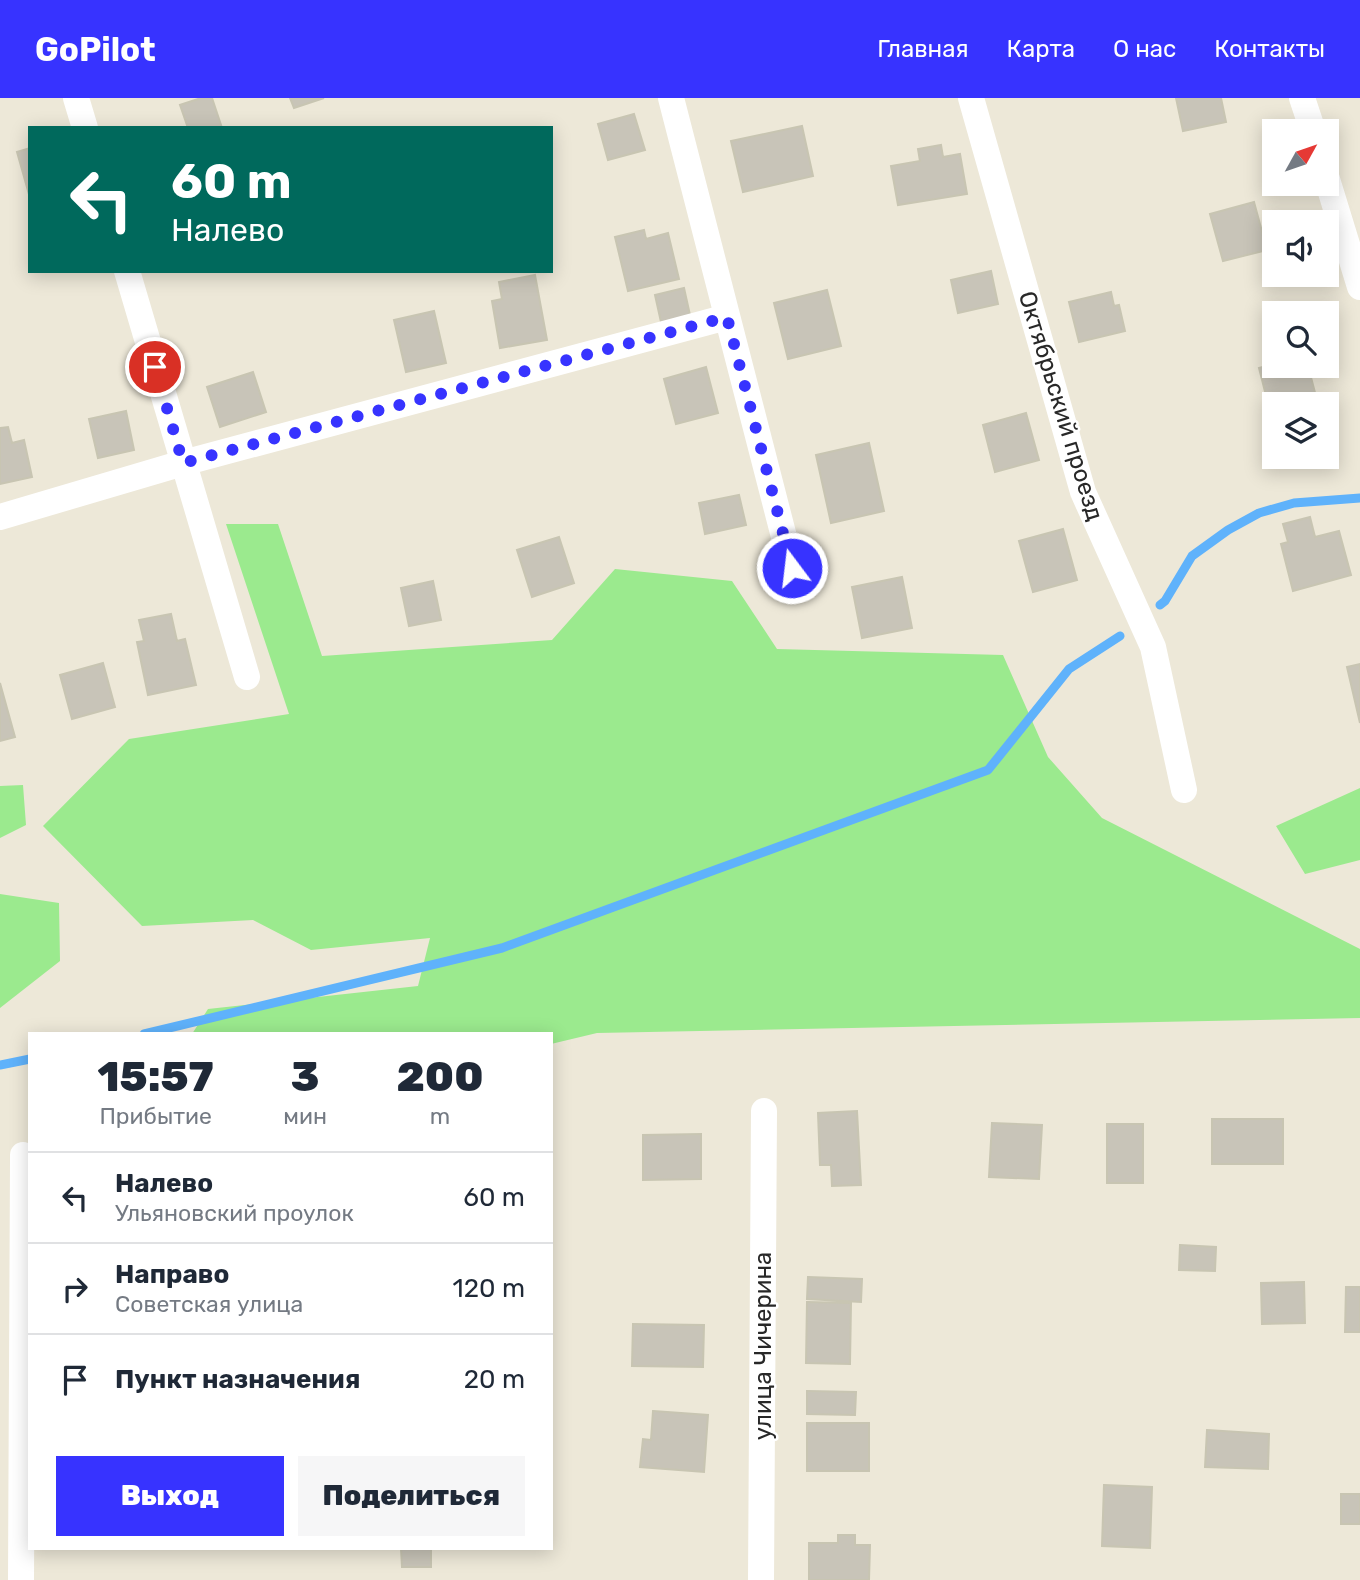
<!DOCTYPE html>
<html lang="ru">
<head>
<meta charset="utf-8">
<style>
  :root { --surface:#fff; --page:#f6f6f7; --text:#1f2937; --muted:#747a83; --line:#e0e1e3; --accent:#3733ff }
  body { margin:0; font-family:Rubik,sans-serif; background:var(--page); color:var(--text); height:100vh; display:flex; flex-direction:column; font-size:26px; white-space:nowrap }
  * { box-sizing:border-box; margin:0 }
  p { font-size:23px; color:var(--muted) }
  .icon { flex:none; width:38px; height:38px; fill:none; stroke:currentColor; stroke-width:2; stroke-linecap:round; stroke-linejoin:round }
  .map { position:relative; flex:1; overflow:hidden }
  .panel { position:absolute; left:28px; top:934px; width:525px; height:518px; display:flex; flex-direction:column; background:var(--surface); border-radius:0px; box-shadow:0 4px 18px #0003 }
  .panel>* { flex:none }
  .top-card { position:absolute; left:28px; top:28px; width:525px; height:147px; border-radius:0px; box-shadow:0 4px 18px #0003; background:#00695c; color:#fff; overflow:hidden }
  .needle { width:46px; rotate:50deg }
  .controls { position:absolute; left:1262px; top:21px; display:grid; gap:14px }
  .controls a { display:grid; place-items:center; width:77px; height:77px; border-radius:0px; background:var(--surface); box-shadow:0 4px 18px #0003; font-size:35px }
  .pin { position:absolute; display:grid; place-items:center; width:60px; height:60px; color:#fff; margin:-30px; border:4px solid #fff; border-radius:50%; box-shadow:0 2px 7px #0007 }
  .me { position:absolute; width:77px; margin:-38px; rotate:345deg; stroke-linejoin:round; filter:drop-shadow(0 0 5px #0008) }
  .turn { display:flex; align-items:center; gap:24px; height:147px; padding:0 28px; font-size:32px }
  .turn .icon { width:91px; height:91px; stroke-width:2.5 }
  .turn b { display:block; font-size:49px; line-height:60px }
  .eta { display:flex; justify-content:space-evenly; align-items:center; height:119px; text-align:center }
  .eta b { font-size:42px; font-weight:800; line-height:49px }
  .cta { display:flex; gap:14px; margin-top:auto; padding:14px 28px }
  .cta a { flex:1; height:80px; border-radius:0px; background:var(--accent); color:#fff; font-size:28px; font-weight:800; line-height:80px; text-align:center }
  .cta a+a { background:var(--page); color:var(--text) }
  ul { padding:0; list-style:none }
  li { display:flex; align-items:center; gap:21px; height:91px; padding:0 28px; border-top:2px solid var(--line) }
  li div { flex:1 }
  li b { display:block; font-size:26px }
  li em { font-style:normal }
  header { display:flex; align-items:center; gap:42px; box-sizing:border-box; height:98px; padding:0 35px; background:var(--accent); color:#fff }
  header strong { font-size:33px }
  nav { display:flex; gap:38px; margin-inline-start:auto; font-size:24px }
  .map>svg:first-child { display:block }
  .green { fill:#9bea8e }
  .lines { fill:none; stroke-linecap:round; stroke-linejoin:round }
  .stream { stroke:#5fb2fb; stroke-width:9 }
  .building { fill:#c8c4b8; stroke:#c8c5b2; stroke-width:2 }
  .minor { stroke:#fff; stroke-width:26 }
  .route { stroke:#3733ff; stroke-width:12; stroke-dasharray:0 21.6 }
  .labels { text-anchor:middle; stroke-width:5; stroke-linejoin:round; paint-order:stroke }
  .street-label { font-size:24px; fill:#282828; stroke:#fff }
</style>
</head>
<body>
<header>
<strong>GoPilot</strong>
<nav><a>Главная</a><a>Карта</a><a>О нас</a><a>Контакты</a></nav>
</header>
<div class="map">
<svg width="1360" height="1482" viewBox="0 0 1360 1482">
  <rect width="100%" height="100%" fill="#ede8d8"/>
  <path class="green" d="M226 426H278L322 558 552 542 615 471 732 483 777 551 1003 557 1048 659 1102 720 1360 851V920L597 935 551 946V936H192L208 911 418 888 430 840 311 852 253 822 142 828 43 728 129 641 289 616Z
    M23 687 26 727 0 740V688Z
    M1360 690V762L1305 776 1276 728Z
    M0 796 59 805 60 863 0 910Z"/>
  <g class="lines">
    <path class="stream" d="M1160 507 1165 503 1192 458 1228 432 1259 415 1294 405 1360 400
      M144 936 502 850 988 672 1069 571 1120 538
      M0 967 30 961"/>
  </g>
  <path class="building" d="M201 0H212L222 30H188L180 7Z
    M290 0H324L294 10Z
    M1176 0H1221L1226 24 1183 33Z
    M634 16 645 52 608 62 598 26Z
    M802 28 813 78 743 94 731 43Z
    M941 47 943 59 960 56 967 96 898 107 891 68 920 63 918 51Z
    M30 50V100L17 54Z
    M1254 104 1267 152 1223 163 1210 116Z
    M644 132 646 141 668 135 679 181 628 193 615 139Z
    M991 173 998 206 958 215 951 182Z
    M535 177 547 242 500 250 492 203 502 201 499 184Z
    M684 190 690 217 661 224 655 197Z
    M827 192 841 248 788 261 774 205Z
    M1111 194 1114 208 1119 207 1125 233 1079 244 1069 204Z
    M434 213 446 265 406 274 394 222Z
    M1274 266V268H1308L1318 306H1274V329L1259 270Z
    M706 269 718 315 676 326 664 281Z
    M253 274 266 314 220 329 207 289Z
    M126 313 134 352 98 360 89 321Z
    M1026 315 1039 362 995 374 983 327Z
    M8 329 12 345 24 342 32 379 0 386V330Z
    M869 345 884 413 831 425 816 357Z
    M739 397 746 427 705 436 699 405Z
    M1310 419 1315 439 1339 433 1351 477 1293 493 1281 446 1288 444 1283 426Z
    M1063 431 1077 482 1033 494 1019 443Z
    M559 439 574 485 532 499 517 452Z
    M902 479 912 530 862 540 852 489Z
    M433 483 441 522 409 528 401 490Z
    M171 516 177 543 185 541 196 587 148 597 137 544 144 543 139 522Z
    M103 565 115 609 72 621 60 577Z
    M1360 566V625L1347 569Z
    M0 585 15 639 0 643Z
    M857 1013 861 1087 832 1088 831 1067H820L818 1015Z
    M1212 1021H1283V1066H1212Z
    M992 1025 1042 1027 1039 1081 989 1079Z
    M1107 1026H1143V1085H1107Z
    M701 1036V1081L643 1082V1037Z
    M1180 1147 1216 1149 1215 1173 1179 1172Z
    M808 1179 862 1181 861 1204 807 1201Z
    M1304 1184 1305 1225 1262 1226 1261 1185Z
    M1346 1189H1360V1234H1345Z
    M807 1204 851 1205 850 1266 806 1265Z
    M633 1226 704 1227 703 1269 632 1268Z
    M807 1293 856 1294 855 1317 807 1316Z
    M653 1313 708 1317 704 1374 640 1369 643 1341 651 1342Z
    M807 1325H869V1373H807Z
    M1207 1332 1269 1336 1268 1371 1205 1369Z
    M1104 1387 1152 1389 1150 1450 1102 1448Z
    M1341 1396H1360V1426H1341Z
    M838 1437H855V1447H870L869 1482H809V1445H838Z
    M401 1451H431V1469H402Z"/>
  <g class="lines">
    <path class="minor" d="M76 0 85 30
      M671 0 792 470
      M971 0 1083 394 1153 549 1184 692
      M1302 0 1313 33
      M1326 78 1360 189
      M127 173 247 579
      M0 419 183 365 727 219
      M21 1482 23 1057
      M761 1482 764 1013"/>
  </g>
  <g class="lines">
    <path class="route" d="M155 269 183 365 727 219 792 470"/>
  </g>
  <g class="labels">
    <g class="street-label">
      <text transform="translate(1061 308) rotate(73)" y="8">Октябрьский проезд</text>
      <text transform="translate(763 1248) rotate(-90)" y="8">улица Чичерина</text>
    </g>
  </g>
</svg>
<div class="controls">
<a><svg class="needle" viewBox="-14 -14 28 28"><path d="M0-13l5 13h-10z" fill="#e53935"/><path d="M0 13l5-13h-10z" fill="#747a83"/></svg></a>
<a><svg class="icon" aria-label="sound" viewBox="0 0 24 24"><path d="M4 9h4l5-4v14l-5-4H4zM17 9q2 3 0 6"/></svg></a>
<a><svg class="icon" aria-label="search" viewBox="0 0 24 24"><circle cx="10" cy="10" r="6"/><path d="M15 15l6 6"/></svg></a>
<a><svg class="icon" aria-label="layers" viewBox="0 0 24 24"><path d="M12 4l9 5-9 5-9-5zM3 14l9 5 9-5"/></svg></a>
</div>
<div class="pin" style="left:155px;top:269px;background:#d93025"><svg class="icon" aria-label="arrive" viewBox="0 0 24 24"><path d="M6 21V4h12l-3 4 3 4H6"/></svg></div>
<svg class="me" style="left:792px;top:470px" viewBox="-20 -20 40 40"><circle r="17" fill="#3733ff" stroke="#fff" stroke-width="3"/><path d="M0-11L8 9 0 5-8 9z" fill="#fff"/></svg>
<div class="top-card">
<div class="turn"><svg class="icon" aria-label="left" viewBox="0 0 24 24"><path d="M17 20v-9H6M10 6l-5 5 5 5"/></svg><div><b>60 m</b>Налево</div></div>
</div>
<section class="panel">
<div class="eta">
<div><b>15:57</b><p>Прибытие</p></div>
<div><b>3</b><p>мин</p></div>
<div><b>200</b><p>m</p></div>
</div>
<ul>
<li><svg class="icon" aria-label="left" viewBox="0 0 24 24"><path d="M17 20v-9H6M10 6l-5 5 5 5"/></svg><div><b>Налево</b><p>Ульяновский проулок</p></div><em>60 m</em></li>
<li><svg class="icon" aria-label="right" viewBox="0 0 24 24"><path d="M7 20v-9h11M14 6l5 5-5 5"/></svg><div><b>Направо</b><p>Советская улица</p></div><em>120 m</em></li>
<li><svg class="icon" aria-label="arrive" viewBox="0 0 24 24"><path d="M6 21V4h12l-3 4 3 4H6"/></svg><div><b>Пункт назначения</b></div><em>20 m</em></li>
</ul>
<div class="cta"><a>Выход</a><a>Поделиться</a></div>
</section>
</div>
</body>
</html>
